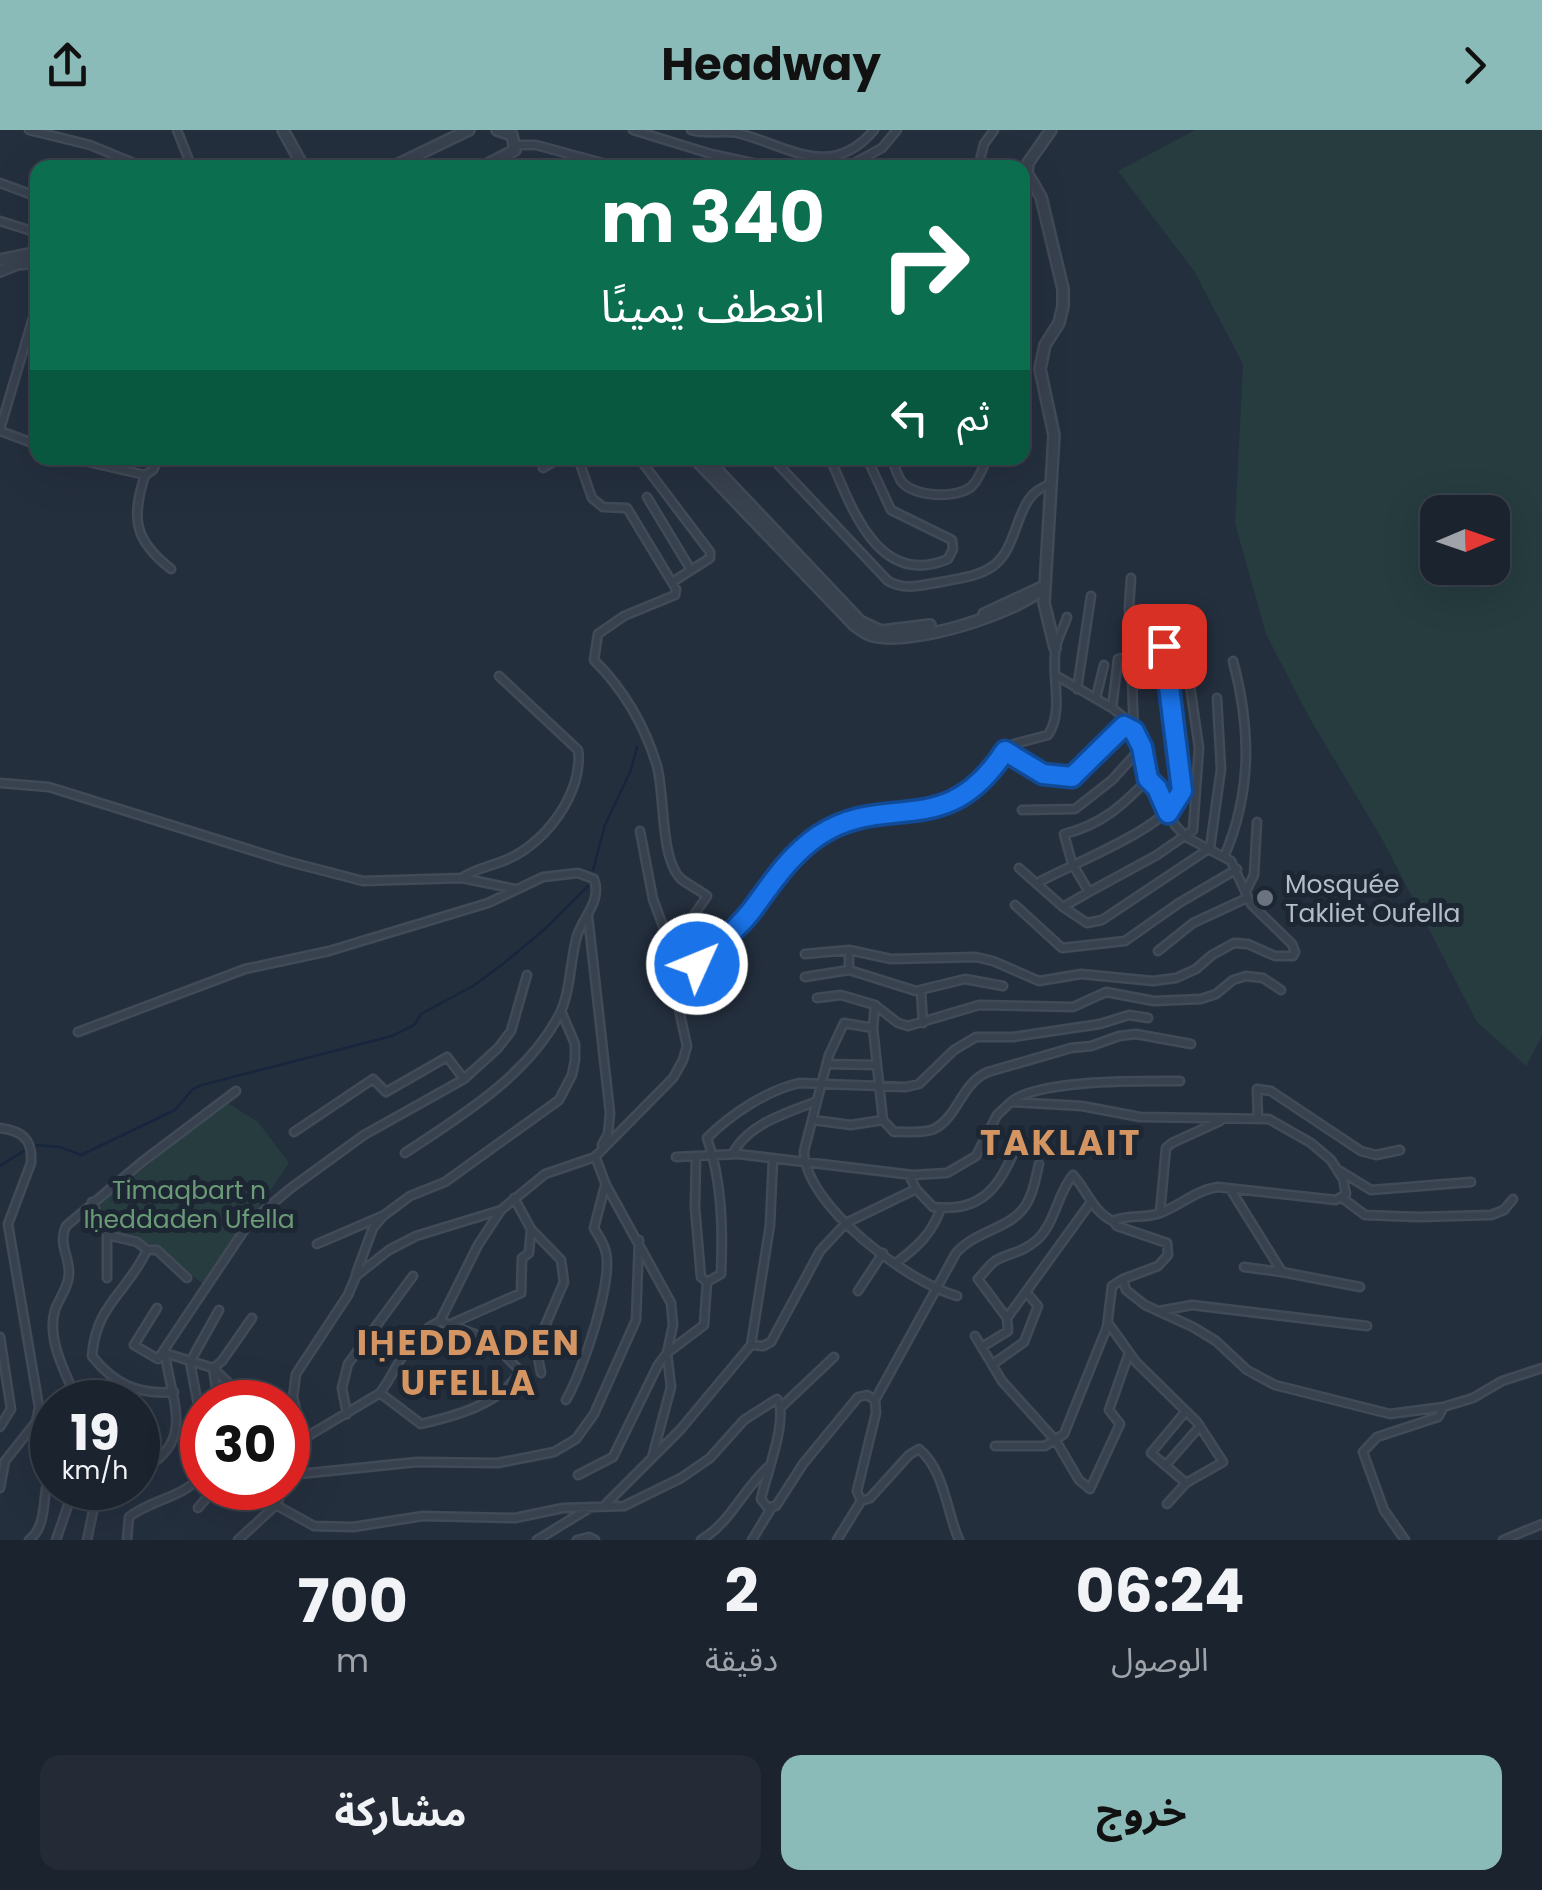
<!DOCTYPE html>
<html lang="ar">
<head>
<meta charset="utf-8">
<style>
  :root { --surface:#1b232e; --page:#242b36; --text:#f1f3f6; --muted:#a0a4aa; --line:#39404a; --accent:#8bbbb9 }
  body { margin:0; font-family:Poppins,"Noto Sans Arabic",sans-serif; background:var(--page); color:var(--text); direction:rtl; height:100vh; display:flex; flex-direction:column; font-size:38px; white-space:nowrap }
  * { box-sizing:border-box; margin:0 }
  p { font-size:32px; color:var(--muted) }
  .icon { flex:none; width:55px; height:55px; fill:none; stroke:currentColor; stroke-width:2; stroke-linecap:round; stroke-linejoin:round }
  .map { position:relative; height:1410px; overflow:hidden; direction:ltr }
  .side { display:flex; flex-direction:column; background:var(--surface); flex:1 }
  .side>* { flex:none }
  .banner { position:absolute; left:30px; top:30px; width:1000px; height:305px; border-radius:20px; box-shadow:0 10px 40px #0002,0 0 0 2px var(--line); direction:rtl; background:#0b6e4f; color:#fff; overflow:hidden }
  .needle { width:65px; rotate:88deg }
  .controls { position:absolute; left:1420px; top:365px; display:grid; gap:20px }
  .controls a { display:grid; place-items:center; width:90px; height:90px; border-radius:20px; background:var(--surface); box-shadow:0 10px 40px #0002,0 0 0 2px var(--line); font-size:50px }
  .speed { position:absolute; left:30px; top:1250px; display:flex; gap:20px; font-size:50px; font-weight:700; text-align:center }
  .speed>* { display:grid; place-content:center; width:130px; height:130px; border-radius:50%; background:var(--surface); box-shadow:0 10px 40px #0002,0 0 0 2px var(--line); line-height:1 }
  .speed small { font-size:25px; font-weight:400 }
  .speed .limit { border:15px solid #d22; background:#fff; color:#111 }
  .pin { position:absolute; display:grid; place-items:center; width:85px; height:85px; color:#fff; margin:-42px; border-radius:20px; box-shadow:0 5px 15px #0006 }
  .me { position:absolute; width:110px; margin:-55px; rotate:46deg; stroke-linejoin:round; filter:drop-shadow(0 0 8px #0008) }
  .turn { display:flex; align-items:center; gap:35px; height:210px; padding:0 40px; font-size:45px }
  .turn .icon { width:130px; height:130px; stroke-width:2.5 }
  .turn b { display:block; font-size:70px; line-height:85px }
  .then { display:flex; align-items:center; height:95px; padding:0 40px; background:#0003; gap:20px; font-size:38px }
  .eta { display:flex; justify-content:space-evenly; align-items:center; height:170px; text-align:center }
  .eta b { font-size:60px; font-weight:700; line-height:70px }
  .button { display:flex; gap:20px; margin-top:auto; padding:20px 40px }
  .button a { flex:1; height:115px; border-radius:20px; background:var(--accent); color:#111; font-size:40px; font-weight:700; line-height:115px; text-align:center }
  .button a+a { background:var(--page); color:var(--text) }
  header { display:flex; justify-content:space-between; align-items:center; height:130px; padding:0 40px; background:var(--accent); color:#111; font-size:45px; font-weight:700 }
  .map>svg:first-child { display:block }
  .green { fill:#263c3f; fill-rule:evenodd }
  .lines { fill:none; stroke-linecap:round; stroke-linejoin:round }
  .stream { stroke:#17263c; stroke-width:2.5 }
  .minor-casing { stroke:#414a57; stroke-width:11 }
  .tertiary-casing { stroke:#414a57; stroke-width:14 }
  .minor { stroke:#38414e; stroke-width:6 }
  .tertiary { stroke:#38414e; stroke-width:9 }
  .route-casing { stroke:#114b97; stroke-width:25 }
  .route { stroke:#1a73e8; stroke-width:18 }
  .worship-dot { fill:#6b7280; stroke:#1d2633; stroke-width:4 }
  .labels { text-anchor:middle; stroke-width:10; stroke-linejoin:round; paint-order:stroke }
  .poi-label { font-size:25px; fill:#b4bcc9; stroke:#1d2633; text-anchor:start }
  .park-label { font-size:25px; fill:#6b9a76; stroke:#1d2633 }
  .district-label { font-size:35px; font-weight:bold; letter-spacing:2.5px; fill:#d59563; stroke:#1d2633 }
</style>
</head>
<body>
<header><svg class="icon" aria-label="forward" viewBox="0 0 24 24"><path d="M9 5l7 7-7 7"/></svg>Headway<svg class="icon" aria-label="share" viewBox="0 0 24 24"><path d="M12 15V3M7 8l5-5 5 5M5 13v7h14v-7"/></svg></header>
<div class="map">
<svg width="1542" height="1410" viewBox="0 0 1542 1410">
  <rect width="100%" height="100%" fill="#242f3e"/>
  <path class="green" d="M1195 0H1542V906L1526 936 1477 892 1381 707 1310 589 1266 504 1235 393 1243 234 1194 141 1118 41ZM1438 382H1492V438H1438Z
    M226 972 258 992 289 1033 205 1155 138 1108 106 1101 98 1075Z"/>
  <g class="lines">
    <path class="stream" d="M593 740 605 695 631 640 637 617
      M36 1015 60 1017 81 1025 175 980 193 959 202 955 392 906 414 895 421 884 473 856 503 834 547 797 588 756
      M0 1036 27 1019"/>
    <defs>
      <path id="minor" d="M29 0 90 15 146 38
        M177 0 192 38
        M633 0 711 24 776 38
        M691 0C707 5 722 0 738 3 788 16 831 51 874 0
        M516 15H536L621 38
        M845 38 882 18 897 0
        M978 38 984 14 994 0
        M0 53 38 67
        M0 91 38 103
        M0 299 38 171
        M0 301 38 315
        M71 328 145 345
        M159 328 153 340 145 345C131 389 134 410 171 439
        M578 328 592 368 603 377 627 378 676 459 675 465 624 486 598 504 594 530C623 559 645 596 657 636 665 665 660 729 681 749 689 755 699 760 707 766L677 810 697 834
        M639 328 710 422V428L674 451
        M772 328 888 451C906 461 921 455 941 452 959 448 978 447 993 436 1021 416 1014 364 1049 355
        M830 328C851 376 878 459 948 429L953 419 952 410 891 380 867 328
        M892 328C894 335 897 344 901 351 914 367 955 369 971 357 979 350 983 337 987 328
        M936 328H947
        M543 338 560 328
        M647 367 691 440
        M1131 448 1129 477 1134 601
        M1055 545 1112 578 1131 593
        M1077 559 1091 466
        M1096 568 1104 535
        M1112 578 1118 529 1131 526
        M1148 649C1122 676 1101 695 1064 704L1072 733 1089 762 1157 725 1193 700 1199 618 1180 486
        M0 653 49 657 286 731 363 751 462 748 515 759
        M1022 680 1075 679 1112 650 1141 618
        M640 701 653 769 667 807 677 810
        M1224 727C1252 662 1251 598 1233 531
        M1019 738 1063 777 1087 793 1102 790 1210 718 1221 639 1217 568
        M463 747C477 738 492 736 508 729 546 713 584 661 578 620L499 546
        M1037 753C1071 734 1168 698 1181 663 1188 644 1168 543 1164 516
        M1246 761 1254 745 1257 692
        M1015 775 1062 818 1125 811 1179 773 1237 739
        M1063 777 1089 762
        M588 786 610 983 608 1004 602 1015
        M1158 821 1193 793 1247 768
        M805 824 849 820 891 829 976 827 993 831 1039 851 1081 844 1153 851 1176 848 1196 839 1212 825 1234 813 1248 814 1275 826H1293L1295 822 1292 814 1251 774 1231 731 1186 707 1175 695 1157 658 1148 649 1142 617 1134 601 1124 596 1072 647 1043 644 1005 621
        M849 840V820
        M805 847 849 840 916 861 965 849 1003 856
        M921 861 923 893
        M817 868 841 865 875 875
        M873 898 875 875 898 893 908 896 979 875 1073 877 1106 862 1154 871 1201 869 1216 864 1233 850 1246 846 1263 848 1281 860
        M78 902 245 839 329 821 488 773 543 747 578 743 594 749C602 772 583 786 577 806 570 830 571 860 560 883 529 945 461 986 405 1023
        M827 934 875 935
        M1180 951C1142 951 1038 949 1011 972L1082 976 1140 987 1269 989 1311 1013 1331 1030 1343 1049 1346 1064 1336 1070 1218 1057C1196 1060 1181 1075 1160 1083 1145 1089 1128 1084 1113 1091L1117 1096 1167 1113 1168 1125 1158 1136 1123 1149 1126 1160 1145 1175 1193 1197 1216 1211 1247 1240 1275 1255 1390 1284 1443 1277 1473 1268 1502 1251 1542 1238
        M1258 989 1257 959 1271 961 1361 1021 1376 1025 1400 1020
        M813 990 851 995 883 990
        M0 998C22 1001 33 1009 31 1033L8 1094 39 1277 36 1292 5 1331 0 1358
        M294 1002 373 949 386 962 447 927 464 949
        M733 1023C749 993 787 983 817 971
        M595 1026 606 1055 671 1173 673 1195 667 1223 671 1257 652 1328 604 1376
        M696 1026 695 1078 701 1147 707 1152
        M676 1027 738 1024 913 1045 947 1043 976 1026 997 985 1011 972
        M773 1029 770 1095 751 1215 763 1216 771 1212 820 1121 846 1093 916 1059
        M1340 1041 1371 1060 1471 1052
        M909 1045 916 1059 933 1077C988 1084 1003 1049 1021 1005
        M1231 1060 1282 1142 1360 1157
        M1341 1067 1365 1085 1418 1087 1491 1085 1504 1080 1513 1069
        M514 1068 531 1099
        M92 1072 107 1105 137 1112 147 1120H157L187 1148
        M1091 1072 1007 1188 978 1149C983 1144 989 1135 995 1131 1010 1122 1021 1124 1038 1109 1056 1091 1057 1064 1073 1045 1086 1059 1093 1082 1113 1091
        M1160 1083 1166 1018 1172 1013 1220 991
        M107 1105V1148
        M317 1114 382 1086
        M147 1120C127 1163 96 1174 92 1226 114 1254 138 1265 174 1262
        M896 1133C917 1117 932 1104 941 1078
        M1244 1137 1281 1142
        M356 1144 373 1098 383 1086 410 1066 445 1052 559 970 572 945 575 930V914L561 881
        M858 1161 883 1123
        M957 1166C908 1152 805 1076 804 1021L829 925 844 893 873 898 883 990 894 1002C906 1001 923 1004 934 999 958 987 962 952 988 942L1071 918 1091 916 1119 906 1136 904 1191 914
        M157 1178 134 1215 158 1229 249 1093 291 1058 364 1005 464 949 498 918 511 901 527 845
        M1159 1181 1192 1175 1367 1196
        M440 1191 478 1115 501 1080
        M453 1193 521 1163 522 1128 529 1123 531 1099 561 1130 564 1152 536 1217 541 1243
        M1108 1193 1136 1232 1197 1292 1223 1332 1186 1353 1151 1323 1186 1281
        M975 1206 1002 1251 1056 1311 1079 1350 1090 1359 1120 1294 1109 1280 1129 1223
        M0 1207 11 1279 0 1297
        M982 1217 1008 1201 1007 1188
        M993 1234 1024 1212 1038 1176 1026 1162
        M566 1270C582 1243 615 1148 605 1119 603 1112 597 1104 594 1098L605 1056
        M875 1270 956 1123C977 1099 1013 1099 1027 1073 1034 1062 1036 1046 1039 1034
        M78 1272C67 1246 46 1210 55 1180 59 1168 69 1157 69 1143 69 1125 58 1114 66 1096L142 1032 236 961
        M218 1272 213 1238 222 1231 252 1188
        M781 1277 834 1227
        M138 1284V1299
        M347 1284 342 1258 348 1234 413 1146
        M202 1296 190 1232 219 1180
        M288 1303 303 1309 380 1263 421 1294C455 1286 502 1274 520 1241L490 1210 440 1191C403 1210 402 1233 380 1263
        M995 1316H1045L1064 1304 1107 1197 1112 1156 1123 1149
        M653 1327 680 1300 751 1215
        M1166 1335 1200 1296
        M138 1342C198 1312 171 1273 165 1223L213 1238 249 1272
        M290 1345 417 1332 498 1333 554 1322 576 1309 594 1284 636 1190 639 1110
        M578 1345 613 1327 658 1235 667 1223 704 1195 707 1152 721 1144C723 1099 722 1050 707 1008 731 984 766 961 799 953L906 957 919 954 954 920 976 907H1013L1100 894 1129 885 1148 888
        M288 1350 303 1309 293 1267 296 1244 348 1165 356 1146 389 1120 416 1106 501 1080 545 1044 595 1027 673 948 683 930 687 916 678 875 691 840 750 783 793 727 819 706 858 688 948 675 979 655 1014 614 1048 605C1065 580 1050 545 1056 517 1058 507 1064 497 1067 487
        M1167 1374 1186 1353
        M276 1375 314 1396 353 1397 423 1386 515 1388 563 1378 624 1376 681 1348 710 1328 744 1290 777 1269C789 1288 766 1345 761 1369L767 1377 776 1376 803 1334 858 1267 867 1265 875 1270 876 1283 857 1361 861 1371 870 1368 909 1325 919 1319C945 1341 946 1380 959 1410
        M198 1378 215 1358
        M29 1410C50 1394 40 1361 52 1339
        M56 1410 74 1358
        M87 1410 97 1363 102 1358
        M127 1410 129 1387C152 1369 183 1368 202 1345
        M238 1410 276 1375 284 1358
        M537 1410 591 1377
        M577 1410 589 1407 595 1410
        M701 1410C731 1392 741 1362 767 1338
        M752 1410 772 1377
        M837 1410 861 1371
        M1405 1410 1384 1380 1363 1322 1377 1307 1438 1287 1443 1278
        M1503 1410 1542 1394"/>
      <path id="tertiary" d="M283 0 304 38
        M1051 0 1028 33 1027 43 1041 67 1063 159V176L1059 193 1045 215 1040 239 1054 305 1044 473 1055 518
        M390 38 469 0
        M480 38 515 20 512 5 497 0
        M0 130 38 122
        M0 141 17 134 38 132
        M694 328 853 494C859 499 865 504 873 506 913 516 1015 484 1045 457
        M706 328 860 491 881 501 930 495
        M984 484 1042 457"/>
    </defs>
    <use href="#minor" class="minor-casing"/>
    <use href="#tertiary" class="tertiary-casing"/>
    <use href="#minor" class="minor"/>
    <use href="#tertiary" class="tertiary"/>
  </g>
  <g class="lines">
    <defs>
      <path id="route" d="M697 834C715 817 737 800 752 780 772 753 789 726 818 706 887 660 945 713 1005 621L1043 644 1072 647 1124 596 1134 601 1142 617 1148 649 1157 658 1168 683 1182 661 1164 516"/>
    </defs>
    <use href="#route" class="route-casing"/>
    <use href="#route" class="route"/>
  </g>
  <circle class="worship-dot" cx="1265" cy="768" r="10"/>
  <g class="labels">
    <g class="poi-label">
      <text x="1285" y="763">Mosquée<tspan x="1285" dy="29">Takliet Oufella</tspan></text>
    </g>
    <g class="park-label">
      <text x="189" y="1069">Timaqbart n<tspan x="189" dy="29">Iḥeddaden Ufella</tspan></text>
    </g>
    <g class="district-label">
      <text x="1061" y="1025">TAKLAIT</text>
      <text x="469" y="1225">IḤEDDADEN<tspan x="469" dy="40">UFELLA</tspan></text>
    </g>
  </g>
</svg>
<div class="controls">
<a><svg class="needle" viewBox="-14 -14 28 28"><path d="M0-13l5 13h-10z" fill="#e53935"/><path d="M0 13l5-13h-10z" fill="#a0a4aa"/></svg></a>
</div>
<div class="speed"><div>19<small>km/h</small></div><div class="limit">30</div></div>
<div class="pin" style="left:1164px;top:516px;background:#d93025"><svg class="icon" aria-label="arrive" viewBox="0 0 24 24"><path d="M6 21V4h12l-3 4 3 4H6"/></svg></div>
<svg class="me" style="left:697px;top:834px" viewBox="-20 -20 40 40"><circle r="17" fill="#1a73e8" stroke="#fff" stroke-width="3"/><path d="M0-11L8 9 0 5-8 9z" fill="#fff"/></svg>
<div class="banner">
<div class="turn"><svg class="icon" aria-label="right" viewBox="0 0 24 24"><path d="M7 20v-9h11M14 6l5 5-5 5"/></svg><div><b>340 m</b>انعطف يمينًا</div></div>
<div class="then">ثم<svg class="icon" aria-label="left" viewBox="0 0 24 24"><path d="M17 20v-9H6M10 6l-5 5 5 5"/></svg></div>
</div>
</div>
<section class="side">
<div class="eta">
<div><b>06:24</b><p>الوصول</p></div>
<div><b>2</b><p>دقيقة</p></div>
<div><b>700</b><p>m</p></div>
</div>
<div class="button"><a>خروج</a><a>مشاركة</a></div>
</section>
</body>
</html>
